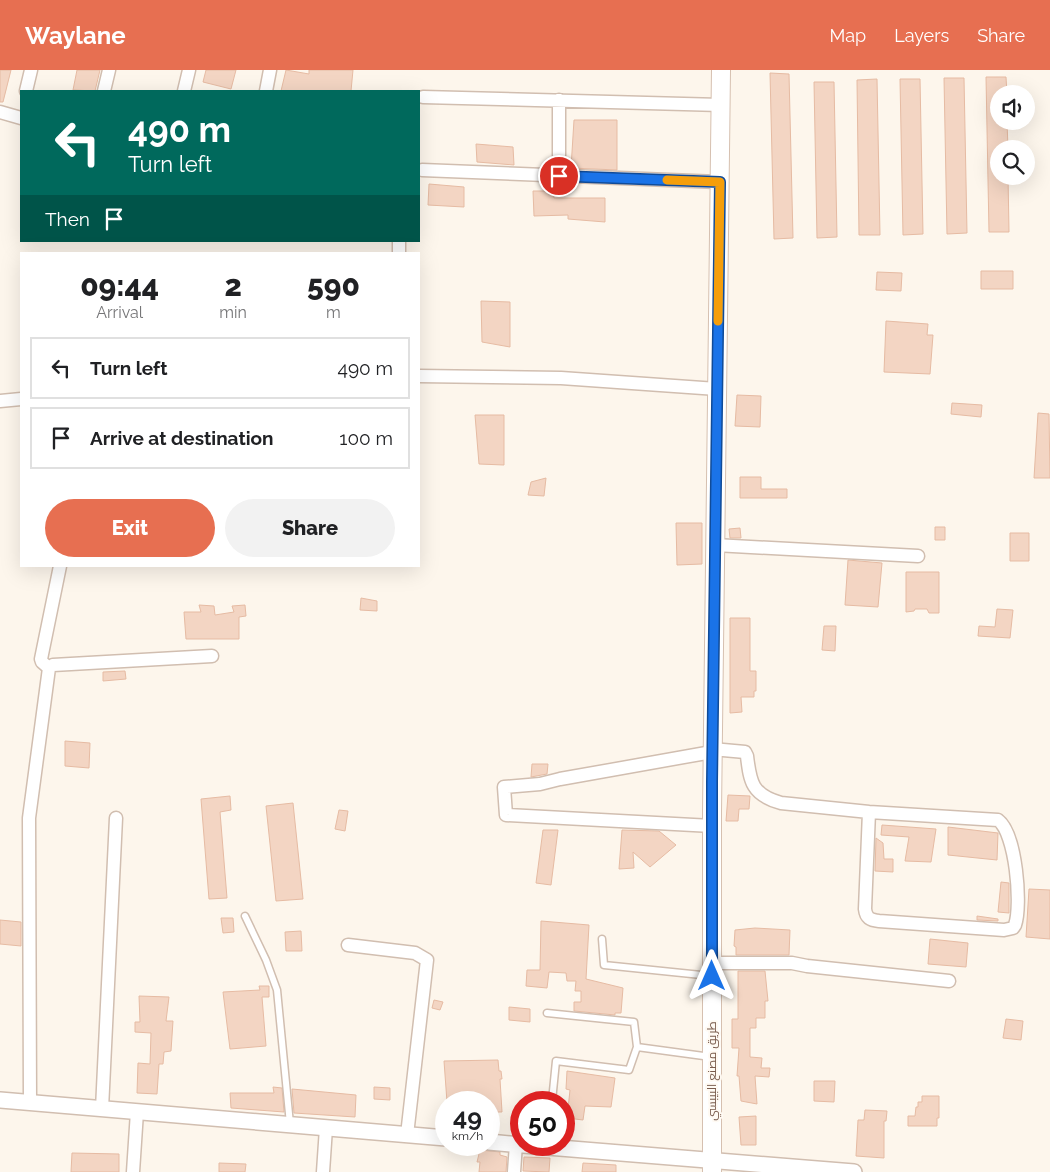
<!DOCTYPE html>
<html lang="en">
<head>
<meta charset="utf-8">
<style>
  :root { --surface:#fff; --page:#f2f2f2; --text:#202124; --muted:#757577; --line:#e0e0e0; --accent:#e76f51 }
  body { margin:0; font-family:Raleway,Cairo,sans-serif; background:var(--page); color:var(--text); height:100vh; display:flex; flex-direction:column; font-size:19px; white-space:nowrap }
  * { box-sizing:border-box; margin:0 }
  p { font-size:16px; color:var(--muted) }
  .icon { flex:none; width:28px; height:28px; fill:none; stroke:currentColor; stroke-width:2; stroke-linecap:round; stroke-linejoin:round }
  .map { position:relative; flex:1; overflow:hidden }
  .side { position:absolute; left:20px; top:182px; width:400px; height:315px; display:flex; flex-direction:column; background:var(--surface); border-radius:0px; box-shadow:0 5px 20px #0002 }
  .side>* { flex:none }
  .banner { position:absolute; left:20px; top:20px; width:400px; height:152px; border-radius:0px; box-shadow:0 5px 20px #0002; background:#00695c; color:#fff; overflow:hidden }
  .controls { position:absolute; left:990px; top:15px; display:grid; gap:10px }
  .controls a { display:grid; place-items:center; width:45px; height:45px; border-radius:50%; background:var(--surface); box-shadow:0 5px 20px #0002; font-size:25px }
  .speed { position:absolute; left:435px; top:1021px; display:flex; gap:10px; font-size:25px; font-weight:700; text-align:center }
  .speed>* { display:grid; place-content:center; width:65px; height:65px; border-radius:50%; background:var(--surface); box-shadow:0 5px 20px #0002; line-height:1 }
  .speed small { font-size:12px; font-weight:400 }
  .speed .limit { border:8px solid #d22; background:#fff; color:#111 }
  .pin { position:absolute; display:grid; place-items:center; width:42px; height:42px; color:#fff; margin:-21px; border:2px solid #fff; border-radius:50%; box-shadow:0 1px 5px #0007 }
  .me { position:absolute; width:55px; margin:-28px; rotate:0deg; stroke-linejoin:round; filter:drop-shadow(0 0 4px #0008) }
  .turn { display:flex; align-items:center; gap:18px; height:105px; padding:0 25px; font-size:22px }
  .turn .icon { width:65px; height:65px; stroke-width:2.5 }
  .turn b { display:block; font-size:35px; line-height:42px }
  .then { display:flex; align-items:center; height:48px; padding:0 25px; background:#0003; gap:10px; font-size:19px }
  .eta { display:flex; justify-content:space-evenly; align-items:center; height:85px; text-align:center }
  .eta b { font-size:30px; font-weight:800; line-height:35px }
  .primary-button { display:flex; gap:10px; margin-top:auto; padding:10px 25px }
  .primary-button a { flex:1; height:58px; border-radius:30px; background:var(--accent); color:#fff; font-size:20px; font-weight:800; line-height:58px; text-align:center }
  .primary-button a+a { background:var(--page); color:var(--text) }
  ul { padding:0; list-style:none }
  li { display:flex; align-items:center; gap:15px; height:62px; margin:0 10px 8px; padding:0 15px; border:2px solid var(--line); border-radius:0px }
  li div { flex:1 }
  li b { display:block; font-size:19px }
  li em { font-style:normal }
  header { display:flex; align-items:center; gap:30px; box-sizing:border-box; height:70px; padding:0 25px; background:var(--accent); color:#fff }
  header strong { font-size:24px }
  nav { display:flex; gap:28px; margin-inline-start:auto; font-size:18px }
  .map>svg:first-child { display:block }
  .building { fill:#f3d5c3; stroke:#e6bba3 }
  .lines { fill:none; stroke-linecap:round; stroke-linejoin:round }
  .service-casing { stroke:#d1beb0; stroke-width:9 }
  .minor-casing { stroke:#d1beb0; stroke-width:15 }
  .tertiary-casing { stroke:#d1beb0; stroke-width:18 }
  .secondary-casing { stroke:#d6c0b0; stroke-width:20 }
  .service { stroke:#fff; stroke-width:6 }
  .minor { stroke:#fff; stroke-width:12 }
  .tertiary { stroke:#fff; stroke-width:15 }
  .secondary { stroke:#fff; stroke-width:18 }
  .route-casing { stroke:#114b97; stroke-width:12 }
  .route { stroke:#1a73e8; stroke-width:9 }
  .slow { stroke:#f59e0b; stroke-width:9 }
  .labels { text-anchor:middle; stroke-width:4; stroke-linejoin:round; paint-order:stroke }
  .street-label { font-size:12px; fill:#7a5c4d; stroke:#fffaf3 }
</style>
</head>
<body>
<header>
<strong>Waylane</strong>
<nav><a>Map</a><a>Layers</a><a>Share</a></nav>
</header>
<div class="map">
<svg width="1050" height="1102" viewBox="0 0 1050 1102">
  <rect width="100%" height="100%" fill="#fdf6ec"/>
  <path class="building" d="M0 0H11L3 32H0Z
    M77 0H100L95 21 73 20Z
    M206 0H236L231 19 203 12Z
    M286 0 309 4V0H353L351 21H281Z
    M770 3 789 4 793 168 774 169Z
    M986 7H1006L1007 24H999V51H1007L1008 79H999V106H1008L1009 162H989Z
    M944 8H964L967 163 947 164Z
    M877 9 880 165H859L857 10Z
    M900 9H920L923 164 903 165Z
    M814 12H834L837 167 817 168Z
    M574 50H617V100L571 98Z
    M476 74 513 77 514 95 477 92Z
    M429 114 464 117V137L428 135Z
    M533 121H554V128H605V152L568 149V145L534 146Z
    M981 201H1013V219H981Z
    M877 202 902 203 901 221 876 220Z
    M481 231 510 232V277L482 272Z
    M886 251 928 254 927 265H933L930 304 884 302Z
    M737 325 761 326 760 357 735 356Z
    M952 333 982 335 981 347 951 344Z
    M1038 343 1049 344 1050 408H1034Z
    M475 345H504V395L479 394Z
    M740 407H761V419H787V428H740Z
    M546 408 544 426 528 425 531 412Z
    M676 453H702V494L677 495Z
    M935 457H945V470H935Z
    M740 458 741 468H730L729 459Z
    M1010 463H1029V491H1010Z
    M848 490 882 493 878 537 845 535Z
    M906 502H939V543H929L927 539H915L914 541 906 542Z
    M361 528 377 531V541L360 540Z
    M199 535 214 536 215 545 234 542 232 536 245 535 246 546 239 547V569H186L184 542H201Z
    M997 539 1013 540 1010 568 978 566 979 556 995 557Z
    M730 548H750V601H756V621H754V627H741L742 642 730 643Z
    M824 556H836L835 581 822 580Z
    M125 601 126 609 103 611V602Z
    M65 671 90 673 89 698 65 696Z
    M532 694H548L547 704 531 707Z
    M728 725 750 726 749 739H739L738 751H726Z
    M230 726 231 740 220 742 227 828 209 829 201 729Z
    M293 733 303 829 276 831 266 736Z
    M339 740 348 741 345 761 335 759Z
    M882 755 936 759 931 792 905 791 909 767 881 765Z
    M948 757 998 763 997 790 948 785Z
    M543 760H558L551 815 536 813Z
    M622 760 659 761 676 775 650 797 633 782 634 798 619 799Z
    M876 768 883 773 884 789H893V802L875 801Z
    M1001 812 1009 813V843L998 842Z
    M1029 819 1050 820V869L1026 867Z
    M977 846 998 849V851L977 850Z
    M221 848H233L234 862 223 863Z
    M0 850 21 852V876L0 874Z
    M541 851 589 855 586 909 623 918 621 943H615V945L574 941V932H581V921H575L576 911H567L566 903 549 902 547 918 526 916 527 900H540Z
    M755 858 790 860 789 885H736V877L734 876 735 860Z
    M301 861 302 881H286L285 862Z
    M930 869 968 873 966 897 928 894Z
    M738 901H765L768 931H765V948H756V958H750V987L762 988 761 998H770L769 1007 755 1006 757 1034 741 1031 739 1006H737L739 978H732V949H738Z
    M259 916H269V927H262L266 976 230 979 223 922 260 920Z
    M139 926 169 927 166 951H173L171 981 164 982 163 994H159L157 1024 137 1023 138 993 150 994 151 963 135 962V952H140Z
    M434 930 443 932 440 940 432 938Z
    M509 937 530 939V952L509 950Z
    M1006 949 1023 951 1021 970 1003 968Z
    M498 990 499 1001H501L502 1009H500L502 1042H489V1032H447L444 991Z
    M567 1001 615 1008 611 1037 585 1036 583 1050 567 1048 570 1020 566 1019Z
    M814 1011H835L834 1032 814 1031Z
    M273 1017 282 1018 284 1042 231 1038 230 1023H274Z
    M374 1017 390 1018V1030L374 1029Z
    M292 1019 356 1025 355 1047 294 1043Z
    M922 1026H939V1048H937V1056H908V1046H915L916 1037H918V1032H922Z
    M865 1040 887 1041 886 1051H884V1088L856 1086 858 1050H864Z
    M756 1046V1075H741L739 1047Z
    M480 1080 500 1082V1085L507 1087 506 1102H479L480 1092H477Z
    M72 1083 119 1084V1102H71Z
    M524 1087 550 1088 549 1102 523 1101Z
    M219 1093 246 1094 245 1102H219Z
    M583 1093 616 1095V1102H582Z"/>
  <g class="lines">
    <defs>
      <path id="service" d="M245 846 266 890 277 920 290 1054
        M602 869 604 895 711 906
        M547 943 634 952 637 977
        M552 1031 556 991 629 1000 637 977 711 987"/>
      <path id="minor" d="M26 21 31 0
        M104 21 109 0
        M184 21 189 0
        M266 21 270 0
        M423 27 721 35
        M559 30V106
        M0 42 21 48
        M422 100 719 112
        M399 184V171
        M419 306 561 308 717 319
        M0 331 21 329
        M715 475 918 486
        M49 598 42 592 41 589 60 496
        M712 679 745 682 747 686C750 712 752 725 781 733L869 742 998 750C1016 763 1022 835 1015 855L1013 858 1004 860 879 851C870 850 866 848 865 839L869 742
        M712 756 506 745 504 717 540 714 560 709 712 682
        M348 875 415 883 427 890 407 1065
        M712 893H792L807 896 949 911
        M30 1032 29 748 49 598 53 595 212 586
        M102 1039 116 748
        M133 1102 137 1042
        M323 1102 326 1058
        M514 1102 516 1074"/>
      <path id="tertiary" d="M0 1030 446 1068
        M489 1072 521 1075
        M523 1075 854 1102"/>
      <path id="secondary" d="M712 1102V742L721 0"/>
    </defs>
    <use href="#service" class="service-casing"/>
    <use href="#minor" class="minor-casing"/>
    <use href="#tertiary" class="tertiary-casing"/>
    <use href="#secondary" class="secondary-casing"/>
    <use href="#service" class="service"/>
    <use href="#minor" class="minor"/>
    <use href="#tertiary" class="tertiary"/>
    <use href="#secondary" class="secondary"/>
  </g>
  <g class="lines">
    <defs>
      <path id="route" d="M559 106 720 112 712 712V906"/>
    </defs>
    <use href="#route" class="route-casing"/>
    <use href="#route" class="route"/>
    <path class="slow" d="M667 110 720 112 718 251"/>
  </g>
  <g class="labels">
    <g class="street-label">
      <text transform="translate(712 1001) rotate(-90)" y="4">طريق مصنع البيبسي</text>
    </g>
  </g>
</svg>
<div class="controls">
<a><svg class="icon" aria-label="sound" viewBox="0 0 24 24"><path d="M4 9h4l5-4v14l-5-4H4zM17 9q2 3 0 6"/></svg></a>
<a><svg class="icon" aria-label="search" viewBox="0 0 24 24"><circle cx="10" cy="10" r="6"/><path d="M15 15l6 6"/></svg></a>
</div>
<div class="speed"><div>49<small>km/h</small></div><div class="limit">50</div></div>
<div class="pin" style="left:559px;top:106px;background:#d93025"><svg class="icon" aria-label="arrive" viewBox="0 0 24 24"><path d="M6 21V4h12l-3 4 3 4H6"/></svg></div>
<svg class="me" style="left:712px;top:906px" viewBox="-20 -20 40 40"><path d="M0-17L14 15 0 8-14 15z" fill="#1a73e8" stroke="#fff" stroke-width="4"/></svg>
<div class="banner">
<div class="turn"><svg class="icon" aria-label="left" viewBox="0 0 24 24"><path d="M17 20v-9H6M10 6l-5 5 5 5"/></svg><div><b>490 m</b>Turn left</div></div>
<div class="then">Then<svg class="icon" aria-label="arrive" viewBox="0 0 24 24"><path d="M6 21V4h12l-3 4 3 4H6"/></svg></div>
</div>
<section class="side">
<div class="eta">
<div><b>09:44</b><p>Arrival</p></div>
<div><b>2</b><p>min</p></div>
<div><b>590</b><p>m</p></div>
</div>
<ul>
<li><svg class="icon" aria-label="left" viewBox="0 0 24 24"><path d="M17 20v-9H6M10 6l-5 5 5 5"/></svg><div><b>Turn left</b></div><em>490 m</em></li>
<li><svg class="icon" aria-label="arrive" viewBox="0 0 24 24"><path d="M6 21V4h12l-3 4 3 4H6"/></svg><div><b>Arrive at destination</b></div><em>100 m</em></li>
</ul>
<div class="primary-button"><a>Exit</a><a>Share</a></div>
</section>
</div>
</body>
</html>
